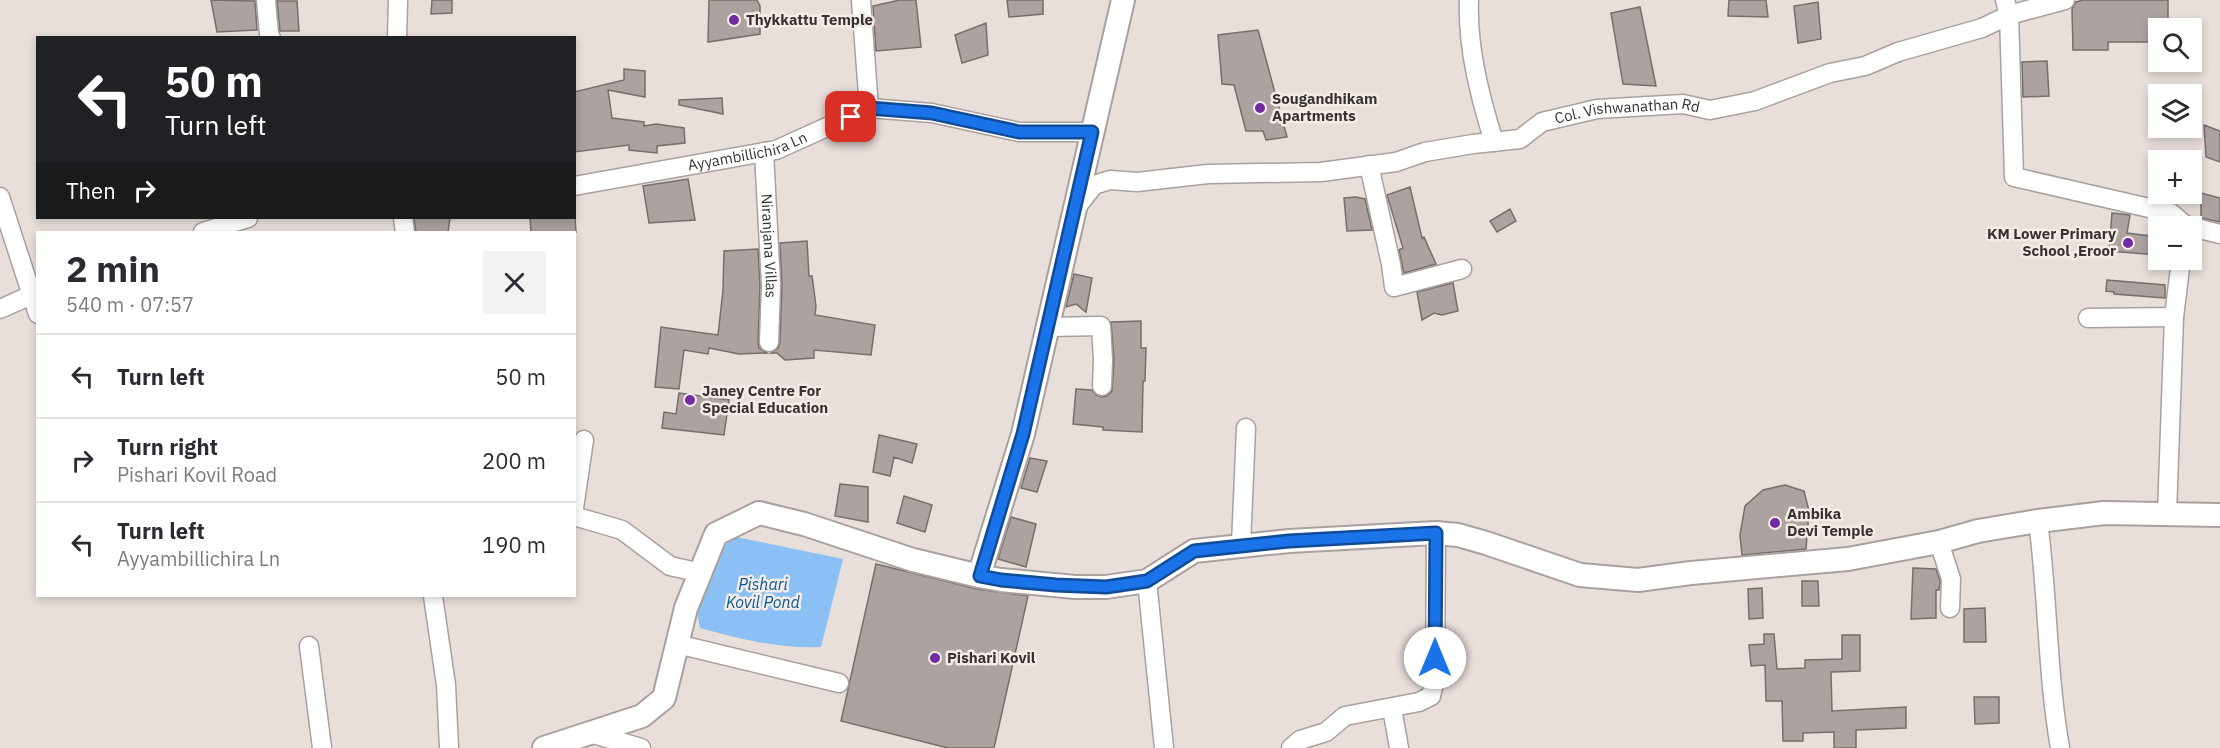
<!DOCTYPE html>
<html lang="en">
<head>
<meta charset="utf-8">
<style>
  :root { --surface:#fff; --page:#f2f2f3; --text:#2b2b33; --muted:#7c7c81; --line:#e1e1e2 }
  body { margin:0; font-family:"IBM Plex Sans",sans-serif; background:var(--page); color:var(--text); height:100vh; display:flex; flex-direction:column; font-size:22px; white-space:nowrap }
  * { box-sizing:border-box; margin:0 }
  p { font-size:20px; color:var(--muted) }
  .icon { flex:none; width:33px; height:33px; fill:none; stroke:currentColor; stroke-width:2; stroke-linecap:round; stroke-linejoin:round }
  .map { position:relative; flex:1; overflow:hidden }
  .details { position:absolute; left:36px; top:231px; width:540px; height:366px; display:flex; flex-direction:column; background:var(--surface); border-radius:0px; box-shadow:0 3px 9px #0003 }
  .details>* { flex:none }
  .banner { position:absolute; left:36px; top:36px; width:540px; height:183px; border-radius:0px; box-shadow:0 3px 9px #0003; background:#202124; color:#fff; overflow:hidden }
  .buttons { position:absolute; left:2148px; top:18px; display:grid; gap:12px }
  .buttons a { display:grid; place-items:center; width:54px; height:54px; border-radius:0px; background:var(--surface); box-shadow:0 3px 9px #0003; font-size:30px }
  .pin { position:absolute; display:grid; place-items:center; width:51px; height:51px; color:#fff; margin:-26px; border-radius:12px; box-shadow:0 3px 9px #0006 }
  .me { position:absolute; width:66px; margin:-33px; rotate:0deg; stroke-linejoin:round; filter:drop-shadow(0 0 4px #0008) }
  .turn { display:flex; align-items:center; gap:21px; height:126px; padding:0 30px; font-size:27px }
  .turn .icon { width:78px; height:78px; stroke-width:2.5 }
  .turn b { display:block; font-size:42px; line-height:51px }
  .then { display:flex; align-items:center; height:57px; padding:0 30px; background:#0003; gap:12px; font-size:22px }
  .round { display:grid; place-items:center; flex:none; width:63px; height:63px; border-radius:0px; background:var(--page) }
  .headline { display:flex; align-items:center; justify-content:space-between; height:102px; padding:0 30px }
  h1 { font-size:36px; font-weight:800; line-height:45px }
  ul { padding:0; list-style:none }
  li { display:flex; align-items:center; gap:18px; height:84px; padding:0 30px; border-top:2px solid var(--line) }
  li div { flex:1 }
  li b { display:block; font-size:22px }
  li em { font-style:normal }
  .map>svg:first-child { display:block }
  .water { fill:#8ac0f4 }
  .building { fill:#aca29f; stroke:#776f6b; stroke-width:1.5 }
  .lines { fill:none; stroke-linecap:round; stroke-linejoin:round }
  .minor-casing { stroke:#aaa09d; stroke-width:21 }
  .tertiary-casing { stroke:#aaa09d; stroke-width:26 }
  .minor { stroke:#fff; stroke-width:18 }
  .tertiary { stroke:#fff; stroke-width:22 }
  .route-casing { stroke:#114b97; stroke-width:15 }
  .route { stroke:#1a73e8; stroke-width:10 }
  .poi-dot { fill:#732c9f; stroke:#f5ebe7; stroke-width:2 }
  .labels { text-anchor:middle; stroke-width:5; stroke-linejoin:round; paint-order:stroke }
  .poi-label { font-size:15px; font-weight:bold; fill:#363231; stroke:#f5ebe7; text-anchor:start }
  .street-label { font-size:15px; fill:#363231; stroke:#f5ebe7 }
  .water-label { font-size:16px; font-style:italic; fill:#005997; stroke:#f5ebe7 }
</style>
</head>
<body>
<div class="map">
<svg width="2220" height="748" viewBox="0 0 2220 748">
  <rect width="100%" height="100%" fill="#e8deda"/>
  <path class="water" d="M736 537 843 559 821 647C778 649 740 639 700 628L696 606 719 548Z"/>
  <path class="building" d="M211 0 255 1 257 30 217 32Z
    M432 0H452V13L431 14Z
    M709 0H757L760 6V34L708 42Z
    M900 0H916L921 47 876 51 873 6Z
    M1007 0H1043V14L1009 17Z
    M1729 0H1766L1768 17 1728 16Z
    M2084 0H2168V28H2158V42H2108V50H2073L2072 9 2076 2Z
    M277 1H297L299 31H280Z
    M1818 2 1821 39 1798 43 1794 6Z
    M1640 7 1656 86 1623 84 1611 13Z
    M986 23 988 55 962 63 955 35Z
    M1258 30 1287 137 1266 140 1263 131H1246L1234 85 1222 84 1218 35Z
    M2047 61 2049 96 2023 97 2022 62Z
    M624 69 645 71V97L608 90 612 118 644 122V126L656 124 684 128 685 143 657 146V153L629 150V145L574 152V92L624 80Z
    M722 98 723 114 679 105V100Z
    M2204 125 2220 131V162L2206 157Z
    M688 179 695 220 649 223 643 186Z
    M1410 187 1422 238 1424 237 1436 264 1404 273 1399 250 1403 248 1387 195Z
    M2201 193 2220 198V222L2201 218Z
    M1356 197 1365 199 1372 230 1347 231 1344 198Z
    M1510 209 1516 221 1497 232 1490 221Z
    M2112 213 2130 215 2127 233 2158 237V255L2109 251Z
    M414 218H450L448 232H416Z
    M530 218H575L576 232H531Z
    M807 241 809 276H812L816 306 815 315 875 325 871 355 814 350V358L785 360 777 353H771L778 348 780 342 782 285 780 243Z
    M758 249 760 285 758 342 759 348 767 353 739 354 709 348 708 354 684 350 679 389 655 387 661 327 718 335 723 290 724 251Z
    M1074 274 1092 278 1086 312 1076 304 1066 307Z
    M2107 280 2165 285V298L2114 294V292L2106 291Z
    M1453 283 1458 311 1442 315 1434 313 1422 320 1417 292Z
    M1141 321V348H1146L1145 381H1143L1142 432 1103 430V427L1073 424 1076 389 1092 390 1096 395 1101 397 1107 396 1112 391 1114 360 1111 322Z
    M679 393 729 400 724 435 662 428 664 412 676 414Z
    M879 435 917 444 912 463 894 457 890 476 873 472Z
    M1030 458 1047 461 1037 492 1021 488Z
    M840 484 868 487V522L835 516Z
    M1785 485 1804 491 1809 511 1806 549 1742 555 1740 535 1745 506 1763 490Z
    M904 496 932 505 925 532 897 523Z
    M1011 517 1036 524 1026 567 998 559Z
    M876 564 977 589 1028 596 994 748H948L841 721Z
    M1913 568 1936 569 1940 581 1939 590H1936V618L1911 619Z
    M1802 581H1818L1819 606H1802Z
    M1762 588 1763 618 1749 619 1748 589Z
    M1985 608 1986 642H1964V609Z
    M1764 634H1774L1777 669 1805 668V660L1842 659V635H1860V671L1831 672 1832 711 1906 707V728L1856 730V748H1834V732L1803 733V741H1783L1782 701H1766L1765 665 1751 666 1749 645 1764 644Z
    M1974 697H1999V723L1975 724Z"/>
  <g class="lines">
    <defs>
      <g id="minor">
        <path d="M266 0 269 34 271 38"/>
        <path d="M861 0 869 108"/>
        <path d="M1469 0C1467 47 1480 97 1494 142"/>
        <path d="M2005 0 2009 15 2014 177 2171 213 2185 225V226"/>
        <path d="M397 38 398 0"/>
        <path id="s1" d="M764 152 771 285 769 342"/>
        <path d="M1369 165 1391 264 1394 287 1462 269"/>
        <path id="s2" d="M574 186 776 150 869 108 932 113 1019 132H1092"/>
        <path d="M0 197 38 314"/>
        <path id="s3" d="M1076 208 1094 185 1110 180 1137 182 1208 174 1321 172 1396 162 1425 152 1473 144 1520 139 1542 122 1597 109 1683 104 1710 110 1755 101 1830 73 1865 66 1898 52 1982 28 2009 15 2065 0"/>
        <path d="M403 218 405 232"/>
        <path d="M2192 227 2220 234"/>
        <path d="M203 232 248 218"/>
        <path d="M0 309 38 292"/>
        <path d="M2088 318 2174 317 2181 260"/>
        <path d="M1047 327 1101 326 1103 360 1102 386"/>
        <path d="M574 508 584 440"/>
        <path d="M2167 514 2174 317"/>
        <path d="M574 516 622 530 670 566 701 573"/>
        <path d="M2038 521C2048 596 2047 673 2060 748"/>
        <path d="M1939 542 1951 579 1950 608"/>
        <path d="M1241 545 1246 428"/>
        <path d="M1147 581 1164 748"/>
        <path d="M433 596 446 685 449 748"/>
        <path d="M677 644 839 683"/>
        <path d="M309 646 322 748"/>
        <path d="M1392 708 1399 748"/>
        <path d="M590 733 641 748"/>
        <path d="M1291 748 1300 740 1326 732 1345 716 1419 702 1431 696 1435 679 1436 533"/>
      </g>
      <path id="tertiary" d="M979 576 1023 434 1123 0
        M544 748 642 716 664 698 686 608 716 534 759 513 804 524 913 560 979 576 1001 580 1075 587H1106L1147 581 1194 551 1289 541 1436 533 1458 535 1486 543 1580 575 1638 580 1691 573 1848 559 1939 542 1978 531 2038 521 2104 513 2220 515"/>
    </defs>
    <use href="#minor" class="minor-casing"/>
    <use href="#tertiary" class="tertiary-casing"/>
    <use href="#minor" class="minor"/>
    <use href="#tertiary" class="tertiary"/>
  </g>
  <g class="lines">
    <defs>
      <path id="route" d="M851 117 869 108 932 113 1019 132H1092L1023 434 980 576 1001 580 1056 585 1106 587 1147 581 1194 551 1289 541 1436 533 1435 658"/>
    </defs>
    <use href="#route" class="route-casing"/>
    <use href="#route" class="route"/>
  </g>
  <g class="poi-dot">
    <circle cx="734" cy="20" r="6"/>
    <circle cx="1260" cy="108" r="6"/>
    <circle cx="2128" cy="243" r="6"/>
    <circle cx="690" cy="400" r="6"/>
    <circle cx="1775" cy="523" r="6"/>
    <circle cx="935" cy="658" r="6"/>
  </g>
  <g class="labels">
    <g class="poi-label">
      <text x="746" y="25">Thykkattu Temple</text>
      <text x="1272" y="104">Sougandhikam<tspan x="1272" dy="17">Apartments</tspan></text>
      <text x="2116" y="239" text-anchor="end">KM Lower Primary<tspan x="2116" dy="17">School ,Eroor</tspan></text>
      <text x="702" y="396">Janey Centre For<tspan x="702" dy="17">Special Education</tspan></text>
      <text x="1787" y="519">Ambika<tspan x="1787" dy="17">Devi Temple</tspan></text>
      <text x="947" y="663">Pishari Kovil</text>
    </g>
    <g class="street-label">
      <text dy="5" stroke="none"><textPath href="#s3" startOffset="574">Col. Vishwanathan Rd</textPath></text>
      <text dy="5" stroke="none"><textPath href="#s2" startOffset="177">Ayyambillichira Ln</textPath></text>
      <text dy="5" stroke="none"><textPath href="#s1" startOffset="94">Niranjana Villas</textPath></text>
    </g>
    <g class="water-label">
      <text x="763" y="590">Pishari<tspan x="763" dy="18">Kovil Pond</tspan></text>
    </g>
  </g>
</svg>
<div class="buttons">
<a><svg class="icon" aria-label="search" viewBox="0 0 24 24"><circle cx="10" cy="10" r="6"/><path d="M15 15l6 6"/></svg></a>
<a><svg class="icon" aria-label="layers" viewBox="0 0 24 24"><path d="M12 4l9 5-9 5-9-5zM3 14l9 5 9-5"/></svg></a>
<a>+</a>
<a>−</a>
</div>
<div class="pin" style="left:851px;top:117px;background:#d93025"><svg class="icon" aria-label="arrive" viewBox="0 0 24 24"><path d="M6 21V4h12l-3 4 3 4H6"/></svg></div>
<svg class="me" style="left:1435px;top:658px" viewBox="-20 -20 40 40"><circle r="19" fill="#fff"/><path d="M0-13L10 11 0 6-10 11z" fill="#1a73e8"/></svg>
<div class="banner">
<div class="turn"><svg class="icon" aria-label="left" viewBox="0 0 24 24"><path d="M17 20v-9H6M10 6l-5 5 5 5"/></svg><div><b>50 m</b>Turn left</div></div>
<div class="then">Then<svg class="icon" aria-label="right" viewBox="0 0 24 24"><path d="M7 20v-9h11M14 6l5 5-5 5"/></svg></div>
</div>
<section class="details">
<div class="headline"><div><h1>2 min</h1><p>540 m · 07:57</p></div><a class="round"><svg class="icon" aria-label="close" viewBox="0 0 24 24"><path d="M6 6l12 12M18 6L6 18"/></svg></a></div>
<ul>
<li><svg class="icon" aria-label="left" viewBox="0 0 24 24"><path d="M17 20v-9H6M10 6l-5 5 5 5"/></svg><div><b>Turn left</b></div><em>50 m</em></li>
<li><svg class="icon" aria-label="right" viewBox="0 0 24 24"><path d="M7 20v-9h11M14 6l5 5-5 5"/></svg><div><b>Turn right</b><p>Pishari Kovil Road</p></div><em>200 m</em></li>
<li><svg class="icon" aria-label="left" viewBox="0 0 24 24"><path d="M17 20v-9H6M10 6l-5 5 5 5"/></svg><div><b>Turn left</b><p>Ayyambillichira Ln</p></div><em>190 m</em></li>
</ul>
</section>
</div>
</body>
</html>
